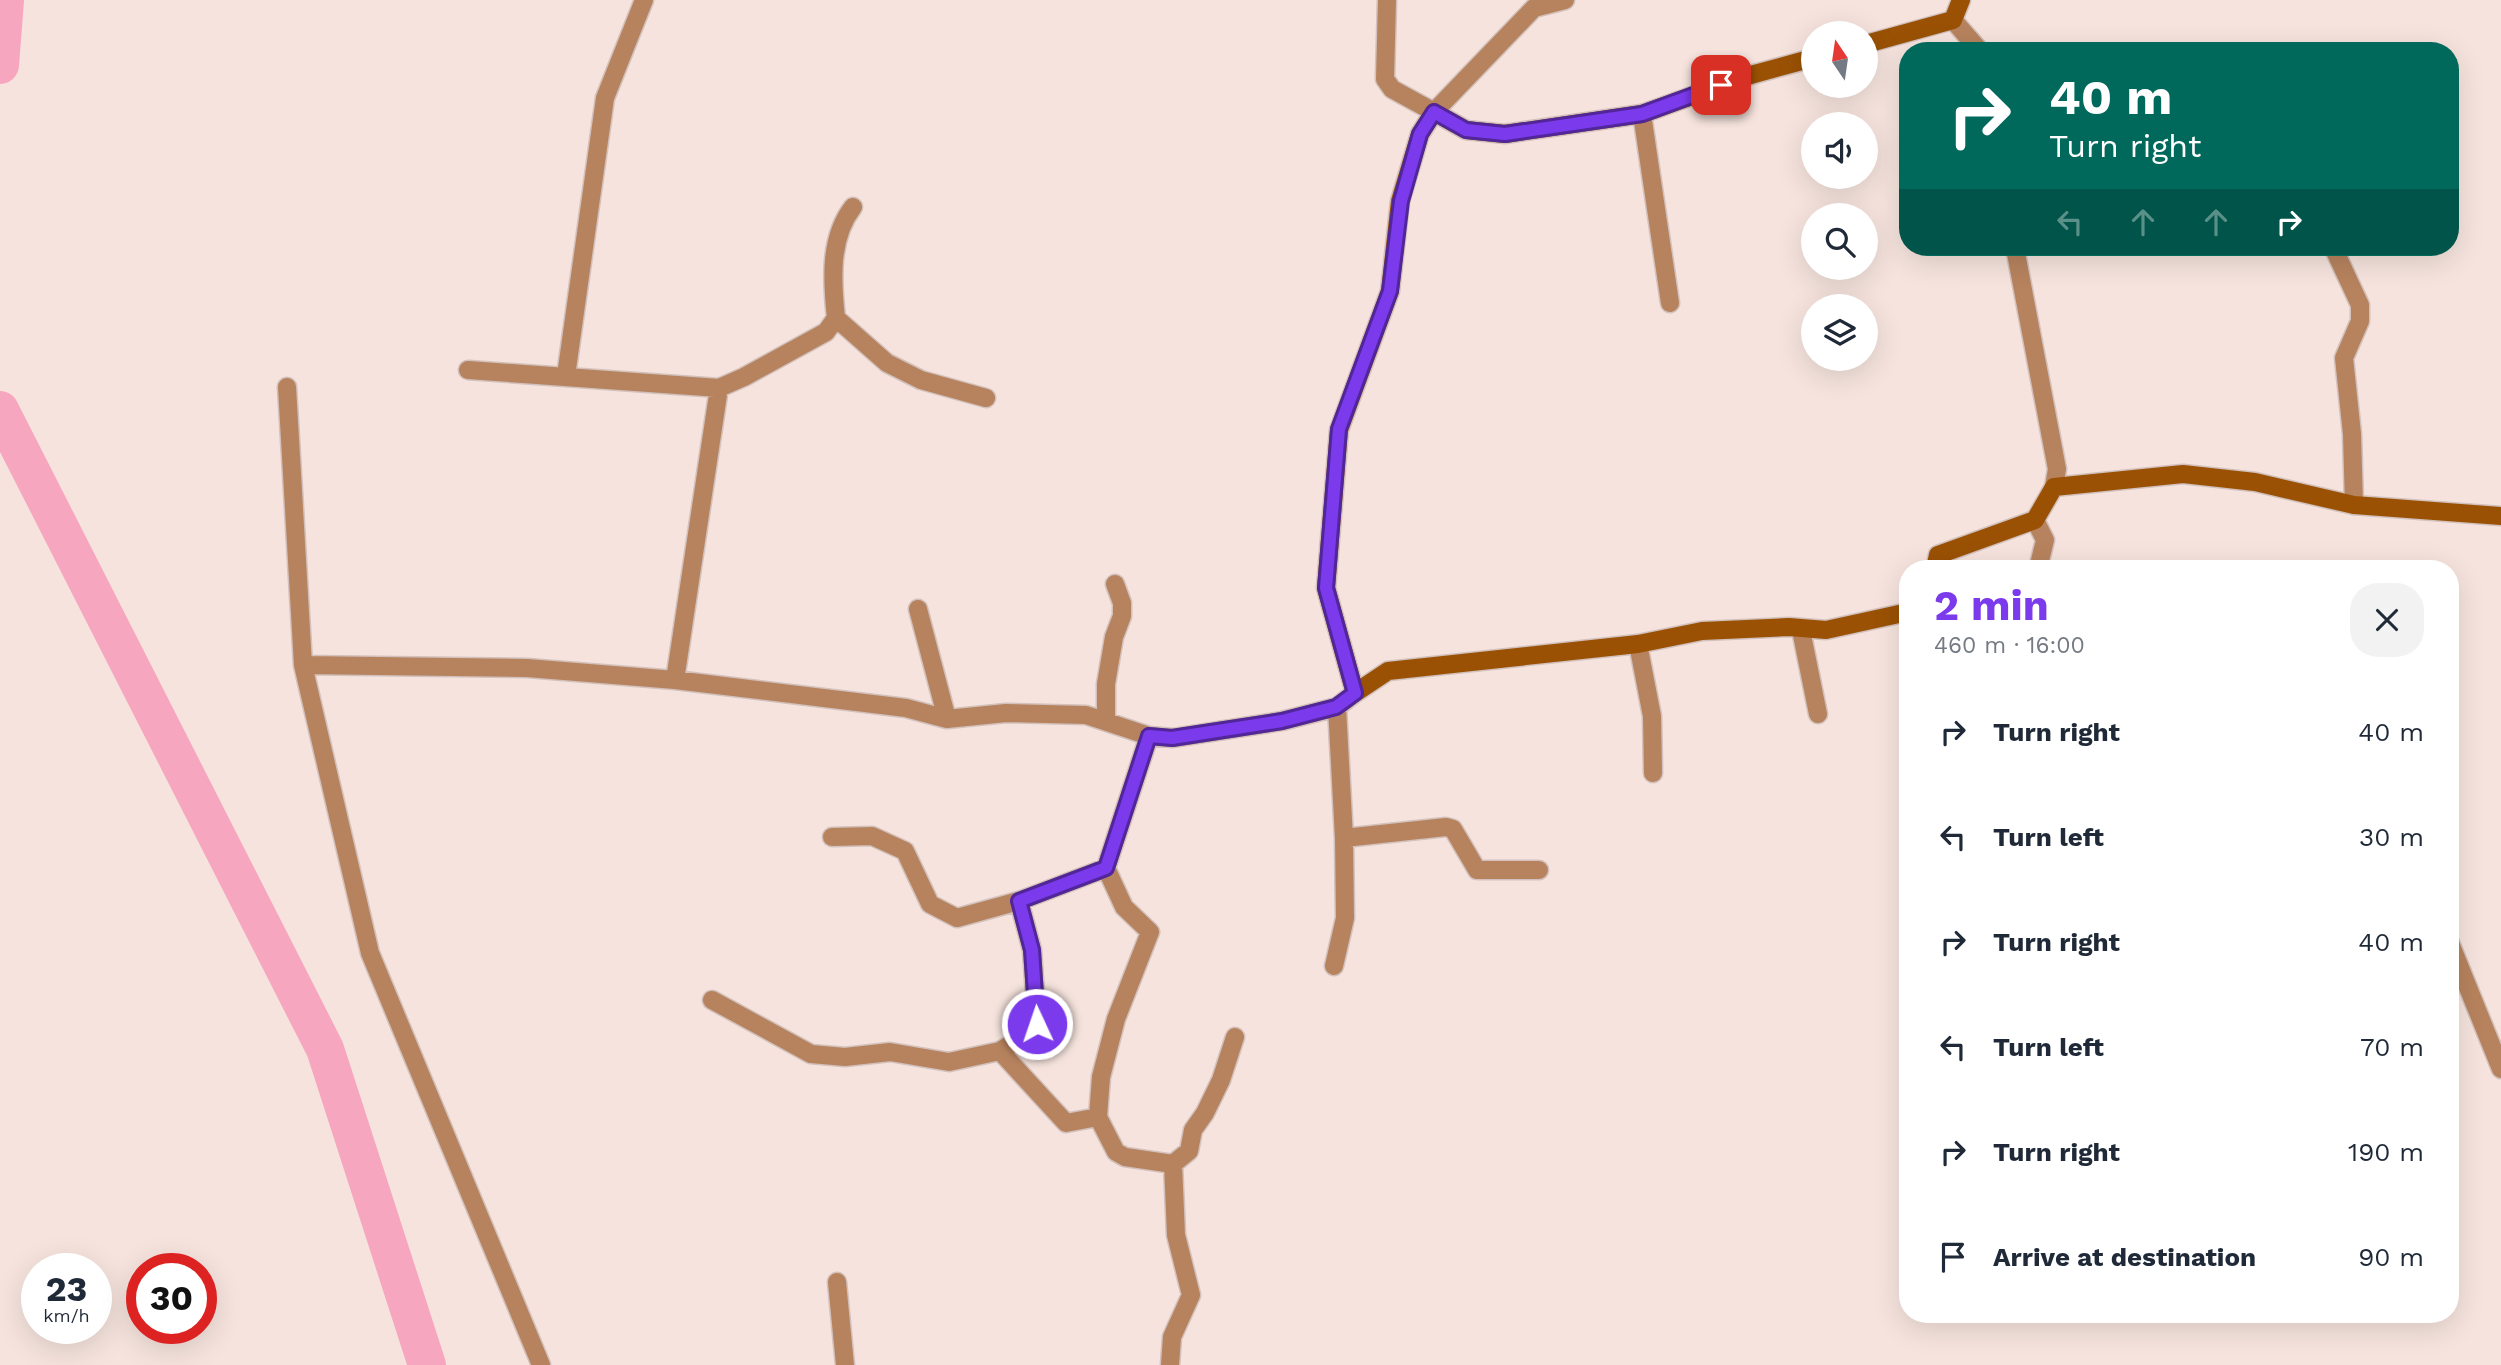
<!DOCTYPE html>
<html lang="en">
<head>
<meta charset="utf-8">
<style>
  :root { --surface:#fff; --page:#f2f2f3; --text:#1f2937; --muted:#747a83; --accent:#7c3aed }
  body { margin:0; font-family:"Work Sans",sans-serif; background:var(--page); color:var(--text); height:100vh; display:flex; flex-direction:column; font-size:26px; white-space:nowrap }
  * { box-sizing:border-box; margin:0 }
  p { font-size:23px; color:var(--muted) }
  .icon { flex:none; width:38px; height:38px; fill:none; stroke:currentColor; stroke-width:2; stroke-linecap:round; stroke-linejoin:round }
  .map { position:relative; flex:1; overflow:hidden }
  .details { position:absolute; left:1899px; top:560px; width:560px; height:763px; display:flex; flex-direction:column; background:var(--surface); border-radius:28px; box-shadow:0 7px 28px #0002 }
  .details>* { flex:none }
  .banner { position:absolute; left:1899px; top:42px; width:560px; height:214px; border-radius:28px; box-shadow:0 7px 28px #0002; background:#00695c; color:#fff; overflow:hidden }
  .needle { width:46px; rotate:347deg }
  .tools { position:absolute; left:1801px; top:21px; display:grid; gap:14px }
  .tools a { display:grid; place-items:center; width:77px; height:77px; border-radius:50%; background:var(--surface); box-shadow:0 7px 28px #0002; font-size:35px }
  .speed { position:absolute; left:21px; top:1253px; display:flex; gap:14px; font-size:35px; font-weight:700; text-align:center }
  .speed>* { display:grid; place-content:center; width:91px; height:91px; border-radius:50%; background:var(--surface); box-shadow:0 7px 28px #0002; line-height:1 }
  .speed small { font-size:18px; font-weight:400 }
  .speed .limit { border:10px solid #d22; background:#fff; color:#111 }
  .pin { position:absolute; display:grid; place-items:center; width:60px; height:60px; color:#fff; margin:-30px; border-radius:14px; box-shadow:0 4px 10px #0006 }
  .me { position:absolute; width:77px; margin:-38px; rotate:357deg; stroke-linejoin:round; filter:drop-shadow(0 0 5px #0008) }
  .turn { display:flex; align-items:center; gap:24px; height:147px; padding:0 35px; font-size:32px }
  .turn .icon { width:91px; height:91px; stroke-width:2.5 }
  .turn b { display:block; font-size:49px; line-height:60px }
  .lanes { display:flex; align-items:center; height:66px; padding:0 35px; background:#0003; justify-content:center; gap:35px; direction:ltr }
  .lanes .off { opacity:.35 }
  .round { display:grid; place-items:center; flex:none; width:74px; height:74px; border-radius:28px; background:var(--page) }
  .headline { display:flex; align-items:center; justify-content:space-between; height:119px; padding:0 35px }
  h1 { font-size:42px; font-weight:700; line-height:52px; color:var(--accent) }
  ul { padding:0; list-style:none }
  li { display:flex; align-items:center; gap:21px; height:105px; padding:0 35px }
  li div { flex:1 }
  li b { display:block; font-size:26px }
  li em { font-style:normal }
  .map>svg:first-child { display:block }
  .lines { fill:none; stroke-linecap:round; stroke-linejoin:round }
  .river { stroke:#f6a7bf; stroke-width:38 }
  .street-casing { stroke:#d2c1bc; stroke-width:21 }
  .secondary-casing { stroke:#d2c1bc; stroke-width:21 }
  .street { stroke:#b7835e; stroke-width:18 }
  .secondary { stroke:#9a5104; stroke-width:18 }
  .route-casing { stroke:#51269a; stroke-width:18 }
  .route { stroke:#7c3aed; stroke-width:12 }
</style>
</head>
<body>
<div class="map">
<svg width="2501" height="1365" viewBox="0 0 2501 1365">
  <rect width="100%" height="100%" fill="#f6e3dd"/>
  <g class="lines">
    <path class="river" d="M0 65 5 0
      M0 410 325 1049 427 1365"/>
    <defs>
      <path id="street" d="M1387 0 1385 79 1392 89 1434 112 1534 8 1565 0
        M1953 20 1980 51
        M1642 114 1670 303
        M2333 247 2360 305V321L2344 358 2352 434 2354 505
        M2015 248 2057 469 2054 487
        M836 318 887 363 921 380 986 398
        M468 370 719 388 744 377 826 332 836 318C832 281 829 238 853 207
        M566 376 605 98 644 0
        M287 387 303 665 370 953 541 1365
        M2035 520 2045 540 2038 569
        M918 609 947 719
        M1801 630 1818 714
        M1638 644 1652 716 1653 773
        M303 665 527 668 675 680 906 708 947 719 1006 713 1086 715 1149 736 1173 738 1282 721 1337 707 1355 693
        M675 680 719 388
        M1106 721V684L1114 637 1122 616V603L1115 584
        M1149 736 1106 868 1124 907 1150 932 1116 1019 1101 1077 1098 1117 1116 1152 1125 1157 1173 1164
        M832 837 872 836 905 851 930 904 957 918 1019 901 1106 868
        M1344 838 1446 827 1453 829 1477 870H1539
        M2450 943 2501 1069
        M1334 966 1345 918 1344 838 1337 707
        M712 1000 811 1054 845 1057 890 1052 949 1062 1000 1051 1033 1031 1037 1024 1032 950 1019 901
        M1000 1051 1066 1123 1098 1117
        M837 1282 845 1365
        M1170 1365 1172 1337 1191 1295 1176 1235 1173 1164 1189 1151 1193 1130 1205 1113 1221 1080 1235 1037"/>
      <path id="secondary" d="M1866 44 1953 20 1961 0
        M1813 58 1747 76 1642 114 1505 134 1466 130 1434 112 1420 134 1400 201 1390 291 1339 430 1326 588 1355 693 1388 671 1638 644 1702 631 1789 627 1826 630 1908 612
        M1935 569 1938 555 2035 520 2054 487 2183 474 2255 482 2354 505 2501 516"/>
    </defs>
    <use href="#street" class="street-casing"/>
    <use href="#secondary" class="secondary-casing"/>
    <use href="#street" class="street"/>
    <use href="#secondary" class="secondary"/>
  </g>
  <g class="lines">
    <defs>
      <path id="route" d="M1037 1024 1032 950 1019 901 1106 868 1149 736 1172 738 1282 721 1336 707 1355 693 1326 588 1339 429 1390 291 1401 201 1420 134 1434 112 1466 130 1505 134 1642 114 1721 85"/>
    </defs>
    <use href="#route" class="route-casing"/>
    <use href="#route" class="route"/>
  </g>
</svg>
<div class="tools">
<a><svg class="needle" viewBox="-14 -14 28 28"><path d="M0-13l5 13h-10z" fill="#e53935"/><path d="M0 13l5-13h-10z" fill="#747a83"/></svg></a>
<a><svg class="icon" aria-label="sound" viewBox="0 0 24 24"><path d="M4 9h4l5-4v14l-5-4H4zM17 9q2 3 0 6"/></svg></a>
<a><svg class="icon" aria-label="search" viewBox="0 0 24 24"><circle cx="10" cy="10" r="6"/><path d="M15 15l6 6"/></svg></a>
<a><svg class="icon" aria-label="layers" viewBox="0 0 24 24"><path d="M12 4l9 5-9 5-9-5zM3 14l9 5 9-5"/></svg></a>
</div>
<div class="speed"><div>23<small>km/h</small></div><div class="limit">30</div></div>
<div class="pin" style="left:1721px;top:85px;background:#d93025"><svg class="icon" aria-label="arrive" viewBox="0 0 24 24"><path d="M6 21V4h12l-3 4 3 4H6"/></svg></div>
<svg class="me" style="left:1037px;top:1024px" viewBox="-20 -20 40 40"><circle r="17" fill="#7c3aed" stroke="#fff" stroke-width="3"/><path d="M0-11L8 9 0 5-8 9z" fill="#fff"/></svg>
<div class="banner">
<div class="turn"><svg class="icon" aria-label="right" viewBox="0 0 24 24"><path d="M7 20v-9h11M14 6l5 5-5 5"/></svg><div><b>40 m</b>Turn right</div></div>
<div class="lanes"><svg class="icon off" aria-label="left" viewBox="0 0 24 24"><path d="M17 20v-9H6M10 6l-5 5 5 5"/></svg><svg class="icon off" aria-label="ahead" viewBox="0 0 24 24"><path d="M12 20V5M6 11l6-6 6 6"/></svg><svg class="icon off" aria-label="ahead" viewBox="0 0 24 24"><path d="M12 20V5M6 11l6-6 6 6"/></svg><svg class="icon" aria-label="right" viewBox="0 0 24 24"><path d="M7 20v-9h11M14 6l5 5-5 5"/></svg></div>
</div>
<section class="details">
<div class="headline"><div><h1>2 min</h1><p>460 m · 16:00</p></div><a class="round"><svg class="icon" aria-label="close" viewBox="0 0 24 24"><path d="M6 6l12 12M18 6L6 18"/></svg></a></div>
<ul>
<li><svg class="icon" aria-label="right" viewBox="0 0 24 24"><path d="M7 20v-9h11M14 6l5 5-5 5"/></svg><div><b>Turn right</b></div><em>40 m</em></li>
<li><svg class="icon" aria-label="left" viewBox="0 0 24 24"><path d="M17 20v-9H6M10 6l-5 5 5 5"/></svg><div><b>Turn left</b></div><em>30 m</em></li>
<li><svg class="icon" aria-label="right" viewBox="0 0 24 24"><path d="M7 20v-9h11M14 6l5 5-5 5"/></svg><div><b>Turn right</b></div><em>40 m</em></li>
<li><svg class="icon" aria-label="left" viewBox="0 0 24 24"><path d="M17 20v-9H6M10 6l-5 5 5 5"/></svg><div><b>Turn left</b></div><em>70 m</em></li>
<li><svg class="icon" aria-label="right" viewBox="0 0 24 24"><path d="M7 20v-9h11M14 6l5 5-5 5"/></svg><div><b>Turn right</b></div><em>190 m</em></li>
<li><svg class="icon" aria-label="arrive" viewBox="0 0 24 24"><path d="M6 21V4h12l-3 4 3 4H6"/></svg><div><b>Arrive at destination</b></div><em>90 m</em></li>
</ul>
</section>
</div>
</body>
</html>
